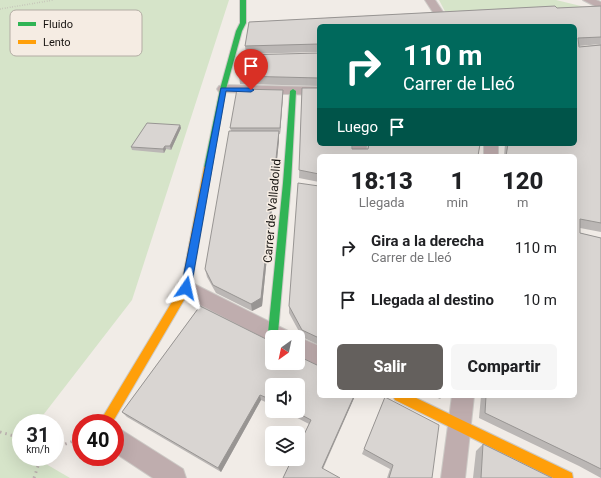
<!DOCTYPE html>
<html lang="es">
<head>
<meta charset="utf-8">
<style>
  :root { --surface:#fff; --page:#f6f6f6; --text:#202124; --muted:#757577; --accent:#64605d }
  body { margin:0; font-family:Roboto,sans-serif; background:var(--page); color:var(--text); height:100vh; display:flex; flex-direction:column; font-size:15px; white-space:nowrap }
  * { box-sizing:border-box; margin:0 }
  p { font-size:13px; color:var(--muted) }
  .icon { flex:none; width:22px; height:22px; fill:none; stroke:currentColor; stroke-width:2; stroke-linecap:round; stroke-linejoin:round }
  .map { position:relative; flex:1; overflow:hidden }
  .side { position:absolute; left:317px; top:154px; width:260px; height:244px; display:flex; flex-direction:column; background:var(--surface); border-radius:6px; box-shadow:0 4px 16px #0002 }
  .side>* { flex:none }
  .banner { position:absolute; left:317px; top:24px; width:260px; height:122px; border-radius:6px; box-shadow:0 4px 16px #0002; background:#00695c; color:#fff; overflow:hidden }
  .needle { width:26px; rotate:213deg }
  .tools { position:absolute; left:265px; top:330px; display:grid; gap:8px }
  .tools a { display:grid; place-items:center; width:40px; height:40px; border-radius:6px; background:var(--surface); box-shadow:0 4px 16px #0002; font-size:20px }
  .speed { position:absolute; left:12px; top:414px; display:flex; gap:8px; font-size:20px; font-weight:700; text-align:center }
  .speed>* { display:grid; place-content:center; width:52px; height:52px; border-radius:50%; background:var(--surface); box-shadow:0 4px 16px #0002; line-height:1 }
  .speed small { font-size:10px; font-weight:400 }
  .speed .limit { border:6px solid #d22; background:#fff; color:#111 }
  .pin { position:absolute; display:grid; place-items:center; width:34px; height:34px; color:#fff; margin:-41px -17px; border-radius:50% 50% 50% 0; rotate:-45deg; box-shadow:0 0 4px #0007 }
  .pin .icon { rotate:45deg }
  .me { position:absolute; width:44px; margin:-22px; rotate:11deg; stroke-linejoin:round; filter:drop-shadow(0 0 3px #0008) }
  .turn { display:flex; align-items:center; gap:14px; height:84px; padding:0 20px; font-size:18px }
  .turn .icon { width:52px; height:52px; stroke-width:2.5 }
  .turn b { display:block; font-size:28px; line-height:34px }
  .then { display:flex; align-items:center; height:38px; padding:0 20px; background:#0003; gap:8px; font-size:15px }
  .eta { display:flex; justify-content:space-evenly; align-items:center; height:68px; text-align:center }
  .eta b { font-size:24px; font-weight:800; line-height:28px }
  .primary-button { display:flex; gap:8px; margin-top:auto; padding:8px 20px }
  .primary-button a { flex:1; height:46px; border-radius:6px; background:var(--accent); color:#fff; font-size:16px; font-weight:800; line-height:46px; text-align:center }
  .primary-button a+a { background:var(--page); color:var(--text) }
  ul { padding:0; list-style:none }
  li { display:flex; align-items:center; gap:12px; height:52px; padding:0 20px }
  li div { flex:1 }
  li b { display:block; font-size:15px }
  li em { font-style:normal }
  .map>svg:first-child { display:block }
  .green { fill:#d6e4c9 }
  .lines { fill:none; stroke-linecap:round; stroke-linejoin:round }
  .street-casing { stroke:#cdcac6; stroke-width:2 }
  .fast-casing { stroke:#cdcac6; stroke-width:2 }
  .slow-casing { stroke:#cdcac6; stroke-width:2 }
  .path-far1 { stroke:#baafae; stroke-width:1.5; stroke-dasharray:0.5 2; stroke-linecap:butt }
  .path { stroke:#baafae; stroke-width:3; stroke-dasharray:1.5 4; stroke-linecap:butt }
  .street { fill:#bfadae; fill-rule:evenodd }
  .fast { fill:#30b455; fill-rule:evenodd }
  .slow { fill:#ff9f0a; fill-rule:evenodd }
  .wall { fill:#bbb7b5; fill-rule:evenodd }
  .shaded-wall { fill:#989593 }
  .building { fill:#d9d5d2; stroke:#989593 }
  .route { fill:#1a73e8; stroke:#114b97 }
  .labels { text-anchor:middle; stroke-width:3; stroke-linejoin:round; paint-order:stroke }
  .street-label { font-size:12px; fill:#181512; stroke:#f5ece3 }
  .key { fill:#f5ece3; stroke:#b3aca4; stroke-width:1 }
  .key-label { font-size:11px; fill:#181512 }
</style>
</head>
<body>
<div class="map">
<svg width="601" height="478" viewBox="0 0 601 478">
  <rect width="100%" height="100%" fill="#f1ece7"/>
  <path class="green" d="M0 0H229L132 300 37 423H21V444L18 448 21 450V457H34L70 478H0Z
    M439 0H556L585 7 599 14 449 19Z"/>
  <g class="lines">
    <defs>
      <path id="street" d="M425 0H435L445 15 444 17H436Z
        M583 0H596L601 2V9Z
        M223 85 319 87V95L219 92 217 89 219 86Z
        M353 144H367L366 156H352Z
        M484 144H498V156H484Z
        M186 280 288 331 291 337H272V342L179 294 177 288 179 282Z
        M297 337H298L319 346V366L298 356Z
        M452 396H474L465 478H441Z
        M115 427 123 431 183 469 186 478H153L115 453Z"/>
      <path id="fast" d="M240 0H246V23L242 31 226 89 212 167 208 170 204 167 220 89 236 31 240 23Z
        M293 89 296 91 291 183 278 333 277 336H269L268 333 283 183 290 91Z"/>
      <path id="slow" d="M208 164 212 167 191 288 112 423H99L181 287 204 167Z
        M393 396H412L572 473 573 478H553L395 400Z"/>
    </defs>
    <use href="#street" class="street-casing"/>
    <use href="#fast" class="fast-casing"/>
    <use href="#slow" class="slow-casing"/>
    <path class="path-far1" d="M0 9 54 0"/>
    <path class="path" d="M0 432 21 438
      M55 448 81 438
      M34 478 41 457"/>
    <use href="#street" class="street"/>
    <use href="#fast" class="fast"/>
    <use href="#slow" class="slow"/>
  </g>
  <path class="wall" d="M555 6 557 8 601 6V232L580 228V233L601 238V478L579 466 479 418 481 396H575V156H504L505 144H575V26H319V52L246 54 245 46 249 22ZM601 44 579 47V46Z
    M319 53V86L240 84 239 76Z
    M302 88H319V144H352V149H368V144H480L478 156H319V182L299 178Z
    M283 95 280 134H279V140L262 306 252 311 216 293 207 277 205 269 231 131 230 128Z
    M180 125 181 128 171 150 166 149 164 153 132 150 131 147Z
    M319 186V345L302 337 289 313V306Z
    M200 306 319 396H355L323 469 283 478 309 424 284 411H298L272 385V405L261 400 221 472 127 417 122 412Z
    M433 396H443L440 399Z
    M385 397 432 478H387L390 469 362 454Z
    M483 444 552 478H473L476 451Z"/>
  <path class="shaded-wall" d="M134 10 135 13 87 44 48 56 46 53Z
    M283 90V95L280 134V128Z
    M180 125 181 128 171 150 170 146Z
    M279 131V140L262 306 252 311 251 304Z
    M165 146 166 149 164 153 163 149Z
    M260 395 261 400 221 472 218 468Z
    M354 396H355L321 472 322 468Z"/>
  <path class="building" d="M555 6 557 8 601 6V37L578 38 579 47 601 45V223L580 219V233L601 238V469L587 462 485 413 486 396H575V156H506L508 144H575V26H319V44L245 46 249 22Z
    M319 53V78L239 76 243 55Z
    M302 88H319V144H352V149H368L369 144H480L478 156H319V174L299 170Z
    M237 89 283 90 280 128H230Z
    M147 123 180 125 170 146H165L163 149 131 147Z
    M229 131H279L261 298 251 304 213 285 205 269Z
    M298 183 319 186V338L302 330 289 306Z
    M200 306 272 342V363H298V356L319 366V396H354L322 468 340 478H283L292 459H298V447L311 420 294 411H298V385H272V400L260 395 218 468 122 412Z
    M385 397 439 425 432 478H389L393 465 364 449Z
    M483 444 552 478H481Z"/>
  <path class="route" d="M221 88H251L254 90 251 92 226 91 191 288 186 293 181 288Z"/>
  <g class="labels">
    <g class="street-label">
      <text transform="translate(272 211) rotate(-85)" y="4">Carrer de Valladolid</text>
    </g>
  </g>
  <rect x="10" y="10" width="132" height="46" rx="6" class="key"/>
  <rect x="18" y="22" width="18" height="4" fill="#30b455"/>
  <rect x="18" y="40" width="18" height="4" fill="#ff9f0a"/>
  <g class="key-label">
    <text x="43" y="28">Fluido</text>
    <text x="43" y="46">Lento</text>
  </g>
</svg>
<div class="tools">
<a><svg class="needle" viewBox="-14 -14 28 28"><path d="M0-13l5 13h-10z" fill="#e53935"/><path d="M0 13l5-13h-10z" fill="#757577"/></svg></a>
<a><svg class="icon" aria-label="sound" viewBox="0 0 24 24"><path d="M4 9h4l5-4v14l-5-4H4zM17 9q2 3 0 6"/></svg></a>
<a><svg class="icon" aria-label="layers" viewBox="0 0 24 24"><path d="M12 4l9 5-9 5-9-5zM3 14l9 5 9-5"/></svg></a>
</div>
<div class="speed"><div>31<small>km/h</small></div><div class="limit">40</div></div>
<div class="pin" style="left:251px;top:90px;background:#d93025"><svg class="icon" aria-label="arrive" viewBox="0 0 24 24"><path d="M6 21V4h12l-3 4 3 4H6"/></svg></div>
<svg class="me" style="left:186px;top:288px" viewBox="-20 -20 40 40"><path d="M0-17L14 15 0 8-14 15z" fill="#1a73e8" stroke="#fff" stroke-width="4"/></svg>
<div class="banner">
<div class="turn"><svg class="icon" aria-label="right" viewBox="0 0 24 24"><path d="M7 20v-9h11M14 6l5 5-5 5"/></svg><div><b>110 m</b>Carrer de Lleó</div></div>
<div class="then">Luego<svg class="icon" aria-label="arrive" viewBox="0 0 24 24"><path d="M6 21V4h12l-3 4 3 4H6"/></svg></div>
</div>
<section class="side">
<div class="eta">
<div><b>18:13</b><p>Llegada</p></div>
<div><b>1</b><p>min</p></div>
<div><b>120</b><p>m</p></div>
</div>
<ul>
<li><svg class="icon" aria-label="right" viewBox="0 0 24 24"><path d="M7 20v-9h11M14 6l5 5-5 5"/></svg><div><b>Gira a la derecha</b><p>Carrer de Lleó</p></div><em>110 m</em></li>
<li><svg class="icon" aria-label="arrive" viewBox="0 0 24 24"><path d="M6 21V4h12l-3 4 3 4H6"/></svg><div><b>Llegada al destino</b></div><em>10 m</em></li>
</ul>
<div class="primary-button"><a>Salir</a><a>Compartir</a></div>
</section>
</div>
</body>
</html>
